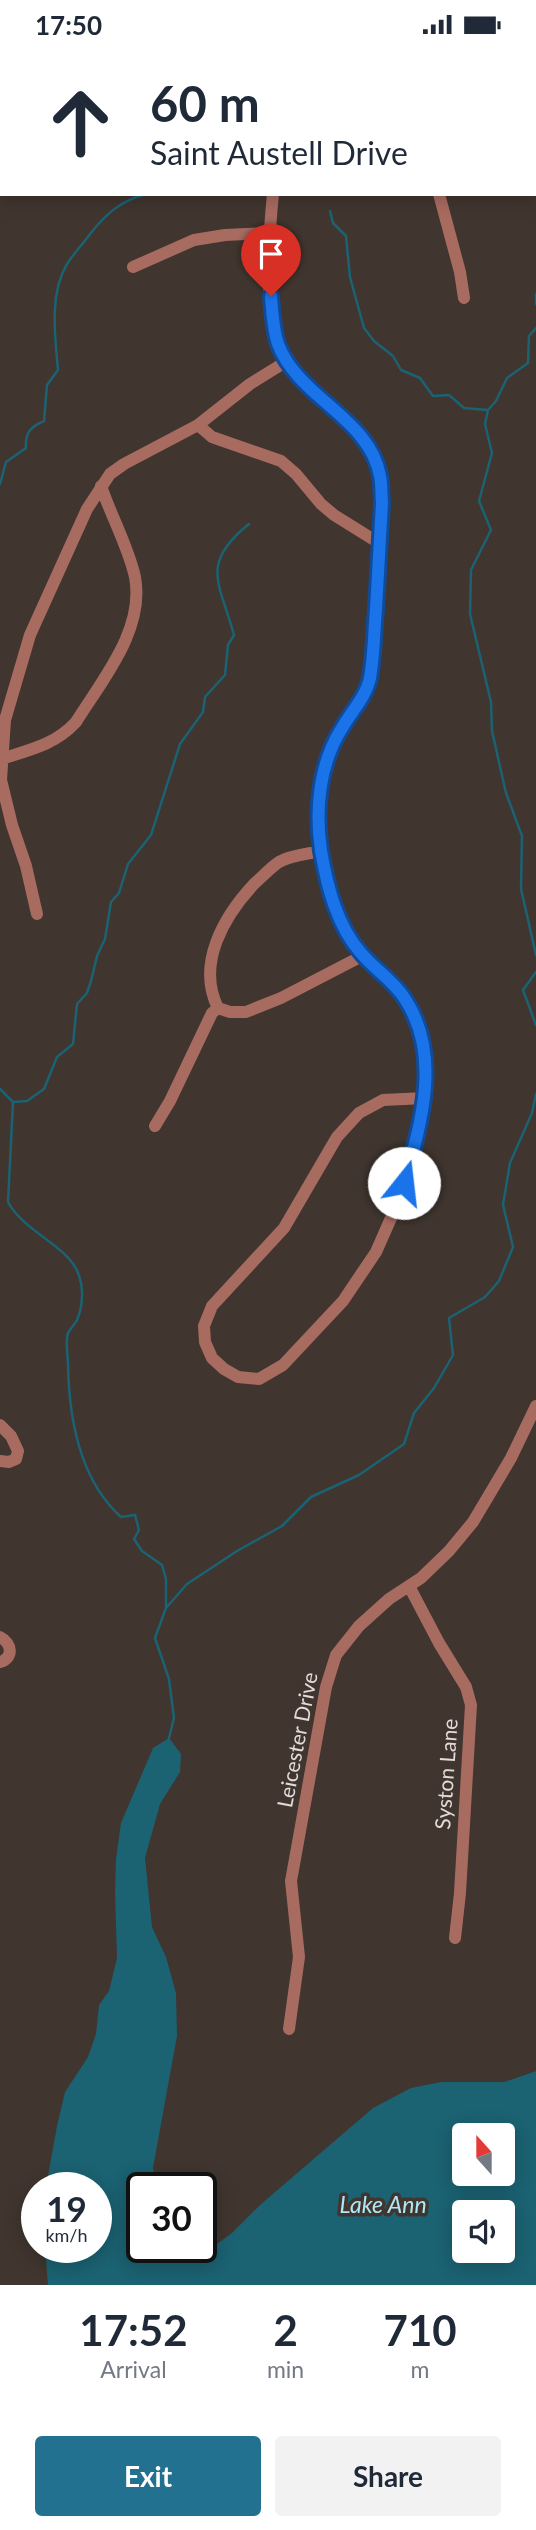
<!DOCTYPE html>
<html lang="en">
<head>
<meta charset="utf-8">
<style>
  :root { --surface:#fff; --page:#f2f2f3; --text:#1f2937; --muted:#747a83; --accent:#227191 }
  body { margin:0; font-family:Lato,sans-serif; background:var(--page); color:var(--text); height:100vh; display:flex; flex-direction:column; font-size:26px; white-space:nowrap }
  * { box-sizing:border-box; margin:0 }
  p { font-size:23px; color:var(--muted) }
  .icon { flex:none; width:38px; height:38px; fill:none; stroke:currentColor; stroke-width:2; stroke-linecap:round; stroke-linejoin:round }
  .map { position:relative; height:2236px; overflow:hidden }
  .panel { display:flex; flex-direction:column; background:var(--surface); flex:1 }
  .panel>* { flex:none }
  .banner { position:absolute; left:0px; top:0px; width:537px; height:147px; box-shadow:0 4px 18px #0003; background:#fff; color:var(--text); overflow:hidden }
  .needle { width:46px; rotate:339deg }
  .tools { position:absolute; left:452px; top:2074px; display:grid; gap:14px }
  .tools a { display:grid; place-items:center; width:63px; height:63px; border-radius:7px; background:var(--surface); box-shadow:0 4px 18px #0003; font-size:35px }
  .speed { position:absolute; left:21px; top:2123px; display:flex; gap:14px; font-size:35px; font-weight:700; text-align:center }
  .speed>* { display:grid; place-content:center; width:91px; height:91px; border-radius:50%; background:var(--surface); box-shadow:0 4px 18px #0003; line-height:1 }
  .speed small { font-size:18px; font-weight:400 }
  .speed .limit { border:4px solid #111; border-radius:10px; background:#fff; color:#111 }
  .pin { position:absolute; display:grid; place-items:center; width:60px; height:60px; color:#fff; margin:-72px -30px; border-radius:50% 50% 50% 0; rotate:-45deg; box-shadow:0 0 7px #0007 }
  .pin .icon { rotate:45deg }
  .me { position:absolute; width:77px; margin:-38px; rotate:16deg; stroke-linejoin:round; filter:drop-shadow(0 0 5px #0008) }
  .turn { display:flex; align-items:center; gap:24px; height:147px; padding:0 35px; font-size:32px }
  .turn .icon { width:91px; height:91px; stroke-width:2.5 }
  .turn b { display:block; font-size:49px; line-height:60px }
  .eta { display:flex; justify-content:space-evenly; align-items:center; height:119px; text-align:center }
  .eta b { font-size:42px; font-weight:700; line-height:49px }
  .action { display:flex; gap:14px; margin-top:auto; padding:14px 35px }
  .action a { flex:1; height:80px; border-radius:7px; background:var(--accent); color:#fff; font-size:28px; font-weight:700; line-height:80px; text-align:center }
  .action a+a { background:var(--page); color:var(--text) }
  .status { display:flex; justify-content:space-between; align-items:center; height:49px; padding:0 35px; background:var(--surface); direction:ltr }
  .status svg { height:19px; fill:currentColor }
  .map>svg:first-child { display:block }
  .water { fill:#1b6272; fill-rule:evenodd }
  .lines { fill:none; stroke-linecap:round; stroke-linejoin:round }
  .stream { stroke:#1b6272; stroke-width:2.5 }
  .minor { stroke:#a86b60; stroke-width:12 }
  .major { stroke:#f8ad9f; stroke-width:16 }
  .route-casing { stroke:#114b97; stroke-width:18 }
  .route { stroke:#1a73e8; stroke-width:12 }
  .labels { text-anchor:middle; stroke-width:7; stroke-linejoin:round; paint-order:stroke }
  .street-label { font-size:21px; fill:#e3dbd8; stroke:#40352f }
  .water-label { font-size:23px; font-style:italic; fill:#afe7f6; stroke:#40352f }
</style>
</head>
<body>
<div class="status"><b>17:50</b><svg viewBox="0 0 49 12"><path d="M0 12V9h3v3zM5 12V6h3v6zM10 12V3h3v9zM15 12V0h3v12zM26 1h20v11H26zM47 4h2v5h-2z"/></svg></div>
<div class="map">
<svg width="536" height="2236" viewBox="0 0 536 2236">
  <rect width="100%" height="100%" fill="#40352f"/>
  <path class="water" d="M169 1689 181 1705 180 1723 160 1755 145 1809 152 1878 166 1908 176 1944 177 1987 153 2119 158 2138H142V2198L210 2200 232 2184 260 2156 373 2059 411 2039 441 2033H504L536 2022V2236H48L45 2198H96V2138H46L57 2077 65 2043 88 2008 96 1985 99 1956 109 1942 117 1909 115 1843 116 1810 121 1774 153 1699ZM464 2086H502V2124H464ZM464 2163H502V2202H464Z"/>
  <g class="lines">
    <path class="stream" d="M330 162 333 174 346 187 350 228 364 279 374 292 393 307 401 321 420 329 433 347 449 346 464 359 487 361
      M536 245V255
      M536 279 529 287 528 314 507 329 496 352 488 361 485 375 492 404 479 452 491 481 471 521 470 565 491 653 492 682 506 744 522 787 521 840 536 906
      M0 435 6 413 26 399C25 384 30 378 44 372L47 336 58 321C55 287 49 245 67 215 74 204 83 195 90 185 106 165 120 152 146 145
      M536 923 523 941 536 976
      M0 1040 13 1053 8 1153C23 1182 68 1197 78 1224 84 1238 83 1257 77 1271 75 1275 70 1280 68 1284 65 1293 68 1307 68 1316 69 1369 80 1431 121 1468L135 1466 139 1481 134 1490 142 1502 162 1516 166 1530V1559
      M13 1053 27 1052 44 1040 57 1008 73 995 77 955 87 944 91 932 97 907 105 890 111 853 119 844 128 815 151 786 180 695 203 663 205 648 225 626 228 596 234 586C220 534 199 515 249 475
      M168 1693 174 1669 169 1630 155 1589 166 1559 187 1535 237 1502 282 1477 311 1448 359 1426 404 1395 414 1364 434 1339 453 1306 449 1269 485 1248 499 1232 513 1198 503 1156 510 1114 532 1064 536 1045"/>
    <path class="minor" d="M213 2V0
      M273 145C269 183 264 265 280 299 301 342 348 362 371 402 381 418 381 437 382 454L369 632 329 704 318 765 327 830 336 861 348 887 362 907 386 927 406 951 419 980 425 1012V1049
      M439 145 460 223 464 249
      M133 218 194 191 225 186 269 184
      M198 376 212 388 281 412 296 425 321 455 334 466 379 494
      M1 710C29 701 55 696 76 673 102 631 145 581 135 528 128 497 111 467 101 437
      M321 802C308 805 291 806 279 813 270 819 262 828 254 835 224 867 196 915 218 959L230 963H246L281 949 362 907
      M37 865 26 817 12 776 1 731 5 671 30 586 87 460 110 425 124 415 198 376 250 335 287 312
      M425 1049 421 1076 395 1160 376 1203 343 1252 283 1316 259 1330 238 1328 224 1320 212 1309 205 1293 204 1277 212 1257 284 1179 337 1088 359 1064 383 1051Z
      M155 1077 170 1052 212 964 218 959
      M0 1376 11 1387 18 1402 16 1410 9 1413 0 1412
      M409 1537 439 1594 466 1638 471 1656 460 1844 455 1889
      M0 1588C12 1594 14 1609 0 1613
      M289 1980 299 1908 291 1832 326 1638 336 1606 359 1577 389 1550 421 1529 449 1502 473 1473 511 1409 536 1357"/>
    <path class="major" d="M526 0V2
      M0 129 2 127"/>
  </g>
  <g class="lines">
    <defs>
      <path id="route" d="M271 247C272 263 273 280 278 295 298 349 370 369 380 427 382 436 381 445 382 454 380 490 378 525 376 560 374 583 374 606 370 629 366 648 351 663 342 679 319 715 315 761 321 802 327 837 337 877 361 904 375 921 393 931 405 950 442 1006 421 1075 404 1134"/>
    </defs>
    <use href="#route" class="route-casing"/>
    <use href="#route" class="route"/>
  </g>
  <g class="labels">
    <g class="street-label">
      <text transform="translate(298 1691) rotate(-79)" y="7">Leicester Drive</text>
      <text transform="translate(447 1725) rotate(-86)" y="7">Syston Lane</text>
    </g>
    <g class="water-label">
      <text x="383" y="2164">Lake Ann</text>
    </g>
  </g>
</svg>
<div class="tools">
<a><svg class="needle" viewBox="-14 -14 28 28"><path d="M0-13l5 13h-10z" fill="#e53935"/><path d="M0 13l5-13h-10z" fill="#747a83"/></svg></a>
<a><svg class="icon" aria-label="sound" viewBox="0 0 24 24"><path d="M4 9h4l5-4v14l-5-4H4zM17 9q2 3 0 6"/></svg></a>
</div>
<div class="speed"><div>19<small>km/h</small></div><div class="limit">30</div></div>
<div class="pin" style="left:271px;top:247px;background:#d93025"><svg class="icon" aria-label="arrive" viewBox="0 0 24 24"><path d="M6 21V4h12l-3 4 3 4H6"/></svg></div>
<svg class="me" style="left:404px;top:1134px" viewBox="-20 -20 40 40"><circle r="19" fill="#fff"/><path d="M0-13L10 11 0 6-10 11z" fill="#1a73e8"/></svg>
<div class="banner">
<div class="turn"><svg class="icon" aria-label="ahead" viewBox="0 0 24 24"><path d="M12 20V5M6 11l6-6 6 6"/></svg><div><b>60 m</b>Saint Austell Drive</div></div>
</div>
</div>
<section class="panel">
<div class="eta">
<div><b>17:52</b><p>Arrival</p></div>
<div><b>2</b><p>min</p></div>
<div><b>710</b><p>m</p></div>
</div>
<div class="action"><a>Exit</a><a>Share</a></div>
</section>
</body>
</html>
